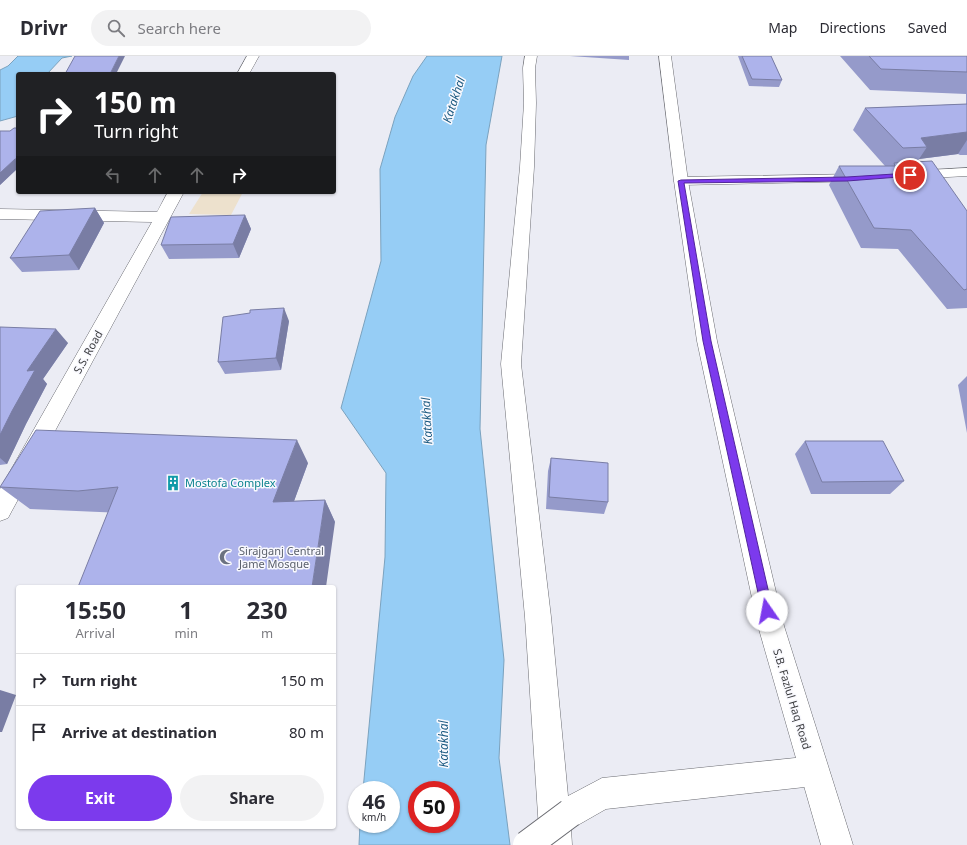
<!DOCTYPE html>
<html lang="en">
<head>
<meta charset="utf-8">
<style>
  :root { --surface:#fff; --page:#f2f2f3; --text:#2b2b33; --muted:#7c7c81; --line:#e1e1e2; --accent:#7c3aed }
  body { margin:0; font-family:"Noto Sans",sans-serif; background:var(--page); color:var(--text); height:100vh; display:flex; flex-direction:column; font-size:15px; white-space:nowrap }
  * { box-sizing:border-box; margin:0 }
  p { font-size:13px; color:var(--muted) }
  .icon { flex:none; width:22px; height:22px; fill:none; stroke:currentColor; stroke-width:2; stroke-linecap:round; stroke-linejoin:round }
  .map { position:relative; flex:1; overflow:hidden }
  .drawer { position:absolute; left:16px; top:529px; width:320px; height:244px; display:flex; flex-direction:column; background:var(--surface); border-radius:4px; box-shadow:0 1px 3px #0004 }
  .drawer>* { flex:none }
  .hud { position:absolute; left:16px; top:16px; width:320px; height:122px; border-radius:4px; box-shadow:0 1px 3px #0004; background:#202124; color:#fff; overflow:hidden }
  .speed { position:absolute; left:348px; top:725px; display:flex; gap:8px; font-size:20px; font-weight:700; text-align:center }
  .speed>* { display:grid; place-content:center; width:52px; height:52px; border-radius:50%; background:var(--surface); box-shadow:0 1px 3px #0004; line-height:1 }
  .speed small { font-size:10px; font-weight:400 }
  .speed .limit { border:6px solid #d22; background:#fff; color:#111 }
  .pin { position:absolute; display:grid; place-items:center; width:34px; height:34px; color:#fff; margin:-17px; border:2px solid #fff; border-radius:50%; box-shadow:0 1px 4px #0007 }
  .me { position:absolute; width:44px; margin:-22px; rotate:348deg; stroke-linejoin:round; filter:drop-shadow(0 0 3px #0008) }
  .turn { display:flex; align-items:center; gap:14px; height:84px; padding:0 12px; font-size:18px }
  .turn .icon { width:52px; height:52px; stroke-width:2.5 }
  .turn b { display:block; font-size:28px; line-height:34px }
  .lanes { display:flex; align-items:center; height:38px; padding:0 12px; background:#0003; justify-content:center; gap:20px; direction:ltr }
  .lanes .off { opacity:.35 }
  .eta { display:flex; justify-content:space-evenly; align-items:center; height:68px; text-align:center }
  .eta b { font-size:24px; font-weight:700; line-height:28px }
  .action { display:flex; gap:8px; margin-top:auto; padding:8px 12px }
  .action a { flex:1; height:46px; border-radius:24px; background:var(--accent); color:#fff; font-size:16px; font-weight:700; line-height:46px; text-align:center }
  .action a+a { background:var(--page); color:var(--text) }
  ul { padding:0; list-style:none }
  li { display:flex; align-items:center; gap:12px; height:52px; padding:0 12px; border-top:1px solid var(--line) }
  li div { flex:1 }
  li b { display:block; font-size:15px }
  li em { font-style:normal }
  header { display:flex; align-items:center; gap:24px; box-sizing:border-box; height:56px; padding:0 20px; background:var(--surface); border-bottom:1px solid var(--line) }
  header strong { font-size:19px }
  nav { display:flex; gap:22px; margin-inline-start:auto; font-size:14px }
  .search { width:280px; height:36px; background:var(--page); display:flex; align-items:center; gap:10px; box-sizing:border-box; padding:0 14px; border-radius:22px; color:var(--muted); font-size:15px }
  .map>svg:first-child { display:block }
  .commercial { fill:#ede1cd }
  .water { fill:#96cdf5; stroke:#7ba2be; fill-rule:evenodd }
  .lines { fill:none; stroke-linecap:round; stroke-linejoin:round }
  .minor-casing { stroke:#6a6b71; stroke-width:1 }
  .major-casing { stroke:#6a6b71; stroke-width:1 }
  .minor { fill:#fff; fill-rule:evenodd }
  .major { fill:#fff; fill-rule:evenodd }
  .minor-bridge-casing { stroke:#6a6b71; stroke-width:30; stroke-linecap:butt }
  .minor-bridge { stroke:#fff; stroke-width:28 }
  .wall { fill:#959aca }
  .shaded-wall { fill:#797da4 }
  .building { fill:#adb3eb; stroke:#797da4 }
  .route { fill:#7c3aed; stroke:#51269a }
  .labels { text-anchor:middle; stroke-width:3; stroke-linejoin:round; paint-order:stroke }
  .street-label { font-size:11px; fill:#3b3c3f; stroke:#f9f9fe }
  .culture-label { font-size:11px; fill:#0d838f; stroke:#f9f9fe; text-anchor:start }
  .worship-label { font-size:11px; fill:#5b616d; stroke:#f9f9fe; text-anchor:start }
  .water-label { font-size:12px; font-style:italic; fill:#1d5b82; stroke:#f9f9fe }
</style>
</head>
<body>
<header>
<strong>Drivr</strong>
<div class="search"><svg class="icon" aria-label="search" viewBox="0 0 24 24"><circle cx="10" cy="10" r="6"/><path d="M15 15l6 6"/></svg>Search here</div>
<nav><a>Map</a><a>Directions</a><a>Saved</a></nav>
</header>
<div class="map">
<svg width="967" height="789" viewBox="0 0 967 789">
  <rect width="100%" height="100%" fill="#ebecf4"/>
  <path class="commercial" d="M203 136H243L231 159 189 158Z"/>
  <path class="water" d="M18 0H72L62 2 47 18H18V60L0 65V14L8 10Z
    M427 0H502L486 89 480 373 504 604 499 702 510 789H359L360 768H391V734H363L385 501 386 417 341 352 381 205 380 113 395 61 413 20ZM417 734H451V768H417Z"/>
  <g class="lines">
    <defs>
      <path id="minor" d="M247 0H259L249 18H237Z
        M525 0H537L535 12 536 47 534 111 521 308 551 561 568 740 602 722 814 700 825 704 829 715 825 726 814 730 606 753 571 773 572 789H540L525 561 501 308 520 111 524 47 523 12Z
        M967 112V120L910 123 905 122 903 119 905 116 910 115Z
        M862 118 867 119 869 122 867 125 681 129 676 128 674 125 676 122 681 121Z
        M168 136H184L8 462 0 465V433L152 166 0 163V153L157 156Z"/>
      <path id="major" d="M659 0H671L688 125 717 285 784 570 853 789H821L758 570 697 285 674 125Z"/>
    </defs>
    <use href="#minor" class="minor-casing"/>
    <use href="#major" class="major-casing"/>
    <use href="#minor" class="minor"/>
    <use href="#major" class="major"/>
    <defs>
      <path id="minor-bridge" d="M527 789 570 757"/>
    </defs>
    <use href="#minor-bridge" class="minor-bridge-casing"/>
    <use href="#minor-bridge" class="minor-bridge"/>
  </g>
  <path class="wall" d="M570 0H629V4Z
    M738 0H771L782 24 779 31 749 30Z
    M840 0H967V99H960L958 98 919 103 917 106 967 155V252L947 253 898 193 861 192 829 129 839 110H885L853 74 865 52 966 48V38L870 34Z
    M18 72V112L0 129 10 75Z
    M95 152 104 167 79 214 22 216 10 202Z
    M245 159 251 173 239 202 169 203 161 189Z
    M289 265 281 314 225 318 218 306Z
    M0 271 68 287 43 323 47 328 26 368 7 408 0 409Z
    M967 320V377L958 329Z
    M805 385 904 425 890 438H811L795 398Z
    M551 402 608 446 604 458 546 453 548 415Z
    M308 407 294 445 325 444 335 466 30 453 0 431Z"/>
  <path class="shaded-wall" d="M119 0H125L116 18H110Z
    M967 76V84L958 98 919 103 927 91 921 82Z
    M15 103 18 108V112L0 129V117Z
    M95 152 104 167 79 214 69 199Z
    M245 159 251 173 239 202 233 188Z
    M284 252 289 265 281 314 276 302Z
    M56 273 68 287 43 323 47 328 26 368 7 408 0 402V379L27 315Z
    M297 384 308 407 286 467 273 446Z
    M325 444 335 466 326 531H312Z
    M0 634 16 639 2 676H0Z"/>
  <path class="building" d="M75 0H119L110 18H65Z
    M742 0H771L782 24 752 23Z
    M869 0H967V16L881 13Z
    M967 48V76L921 82 927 91 903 92 865 52Z
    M14 72H18V103H15L0 117V75H10Z
    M932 105 967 155V233L964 234 911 174 874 172 839 110H895L894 107Z
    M95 152 69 199 10 202 40 155Z
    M245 159 233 188 161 189 171 161Z
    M284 252 276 302 218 306 223 261 250 257V254Z
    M0 271 56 273 27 315 35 314 12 355 0 379Z
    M36 374 297 384 273 446 325 444 312 531H78L118 431 78 435 0 431Z
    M805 385H883L904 425 822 426Z
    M551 402 608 407V446L549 441Z"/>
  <path class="route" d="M910 117H912V120L847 125 684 127 711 285 773 555 771 559 767 560 763 559 762 555 703 285 678 125 681 124 847 121Z"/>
  <defs>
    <symbol id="building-bare" viewBox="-9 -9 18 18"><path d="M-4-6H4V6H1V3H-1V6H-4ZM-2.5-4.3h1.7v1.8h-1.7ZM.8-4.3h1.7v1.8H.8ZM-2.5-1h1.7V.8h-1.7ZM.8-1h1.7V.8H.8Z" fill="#0f9aa8" stroke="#f9f9fe" stroke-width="2.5" paint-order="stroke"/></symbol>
    <symbol id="mosque-bare" viewBox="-9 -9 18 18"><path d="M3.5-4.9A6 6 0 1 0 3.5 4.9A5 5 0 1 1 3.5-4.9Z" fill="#6b7280" stroke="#f9f9fe" stroke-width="2.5" paint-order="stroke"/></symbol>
  </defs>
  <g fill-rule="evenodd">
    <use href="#building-bare" x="162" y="416" width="22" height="22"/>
    <use href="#mosque-bare" x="216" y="490" width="22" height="22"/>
  </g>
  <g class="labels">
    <g class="street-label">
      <text transform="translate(88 296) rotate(-61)" y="4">S.S. Road</text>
      <text transform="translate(792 643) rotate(73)" y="4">S.B. Fazlul Haq Road</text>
    </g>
    <g class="culture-label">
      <text x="185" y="431">Mostofa Complex</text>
    </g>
    <g class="worship-label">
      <text x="239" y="499">Sirajganj Central<tspan x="239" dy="13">Jame Mosque</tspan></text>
    </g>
    <g class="water-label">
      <text transform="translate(454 44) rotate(-72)" y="4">Katakhal</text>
      <text transform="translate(427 365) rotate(-93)" y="4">Katakhal</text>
      <text transform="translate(444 688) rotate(-90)" y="4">Katakhal</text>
    </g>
  </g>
</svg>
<div class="speed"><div>46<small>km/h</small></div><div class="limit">50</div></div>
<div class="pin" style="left:910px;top:119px;background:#d93025"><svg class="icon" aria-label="arrive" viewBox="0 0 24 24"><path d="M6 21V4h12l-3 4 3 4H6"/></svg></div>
<svg class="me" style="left:767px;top:555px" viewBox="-20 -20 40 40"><circle r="19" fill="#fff"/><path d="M0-13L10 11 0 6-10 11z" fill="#7c3aed"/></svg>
<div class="hud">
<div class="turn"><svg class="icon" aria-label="right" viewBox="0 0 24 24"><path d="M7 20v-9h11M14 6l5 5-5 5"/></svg><div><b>150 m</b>Turn right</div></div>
<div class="lanes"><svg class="icon off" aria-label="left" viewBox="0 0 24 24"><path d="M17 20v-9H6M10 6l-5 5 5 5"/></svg><svg class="icon off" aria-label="ahead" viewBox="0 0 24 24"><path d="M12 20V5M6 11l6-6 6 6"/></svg><svg class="icon off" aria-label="ahead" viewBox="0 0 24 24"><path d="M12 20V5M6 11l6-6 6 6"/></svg><svg class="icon" aria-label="right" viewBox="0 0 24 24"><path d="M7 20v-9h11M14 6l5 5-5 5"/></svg></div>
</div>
<section class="drawer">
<div class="eta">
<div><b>15:50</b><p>Arrival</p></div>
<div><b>1</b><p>min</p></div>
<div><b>230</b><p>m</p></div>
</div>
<ul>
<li><svg class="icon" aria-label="right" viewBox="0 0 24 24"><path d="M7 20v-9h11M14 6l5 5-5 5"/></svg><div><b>Turn right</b></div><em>150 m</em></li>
<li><svg class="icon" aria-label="arrive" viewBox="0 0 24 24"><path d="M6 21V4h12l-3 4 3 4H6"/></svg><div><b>Arrive at destination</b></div><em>80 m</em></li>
</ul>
<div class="action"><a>Exit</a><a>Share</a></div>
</section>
</div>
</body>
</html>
